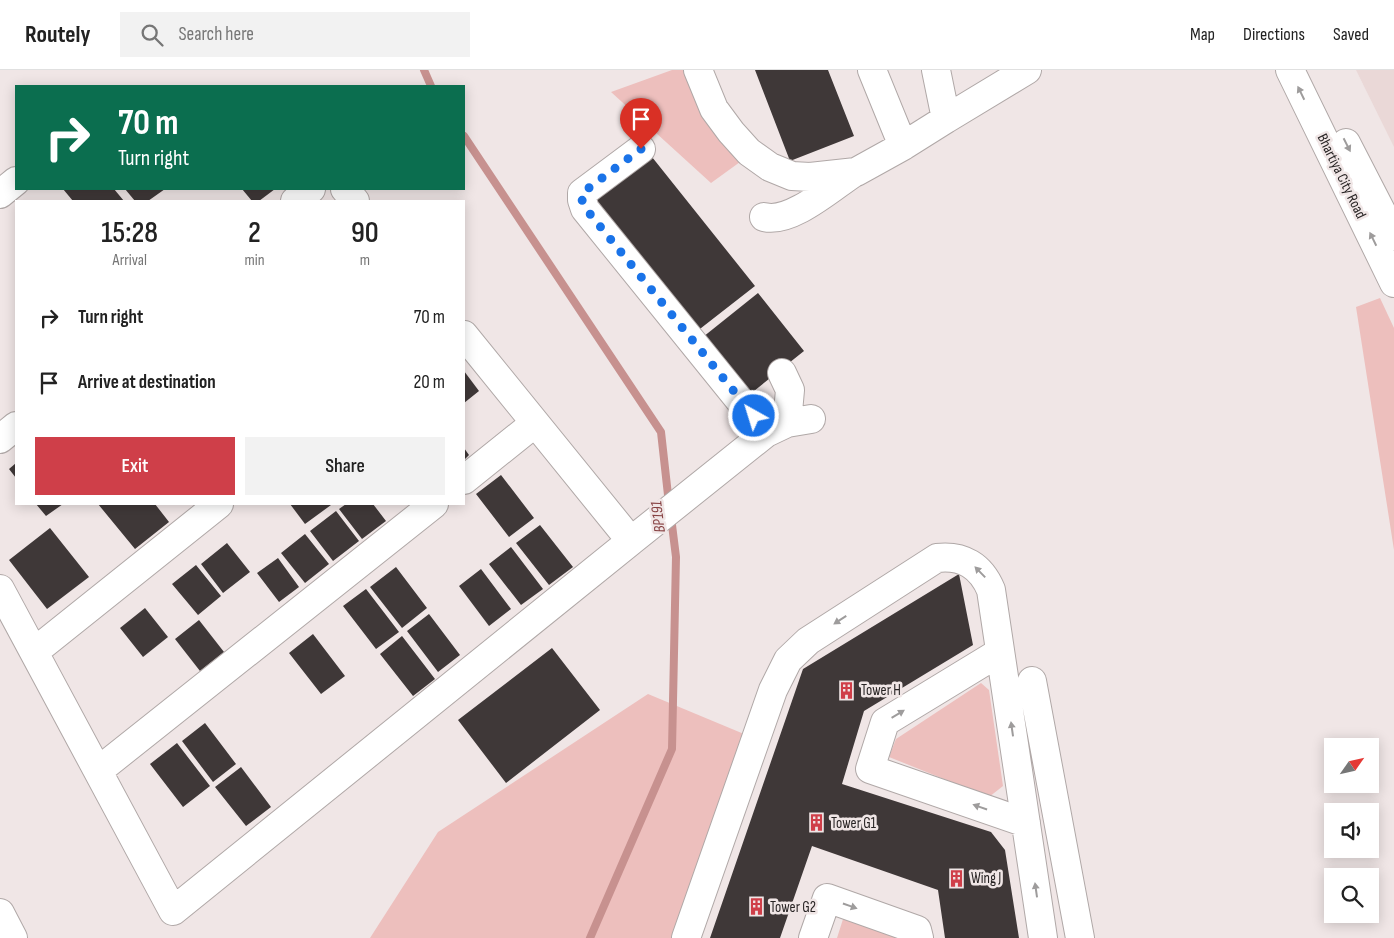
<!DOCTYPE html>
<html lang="en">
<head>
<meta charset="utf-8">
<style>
  :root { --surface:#fff; --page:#f2f2f2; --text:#222; --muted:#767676; --line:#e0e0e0; --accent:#cf3f49 }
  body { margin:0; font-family:"Sofia Sans Condensed",sans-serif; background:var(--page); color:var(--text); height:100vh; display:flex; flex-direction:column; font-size:19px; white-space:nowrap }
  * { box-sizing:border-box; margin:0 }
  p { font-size:16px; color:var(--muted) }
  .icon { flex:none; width:28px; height:28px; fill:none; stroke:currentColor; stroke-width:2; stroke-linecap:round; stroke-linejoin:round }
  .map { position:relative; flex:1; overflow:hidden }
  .side { position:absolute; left:15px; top:130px; width:450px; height:305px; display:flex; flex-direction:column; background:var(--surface); border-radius:0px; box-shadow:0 2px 12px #0003 }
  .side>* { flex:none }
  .top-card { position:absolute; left:15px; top:15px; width:450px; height:105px; border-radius:0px; box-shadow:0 2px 12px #0003; background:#0b6e4f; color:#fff; overflow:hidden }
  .needle { width:32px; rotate:56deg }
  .tools { position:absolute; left:1324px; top:668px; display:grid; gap:10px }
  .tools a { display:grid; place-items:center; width:55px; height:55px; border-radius:0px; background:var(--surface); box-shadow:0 2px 12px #0003; font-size:25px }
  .pin { position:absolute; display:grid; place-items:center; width:42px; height:42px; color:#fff; margin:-51px -21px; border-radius:50% 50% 50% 0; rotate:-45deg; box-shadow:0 0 5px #0007 }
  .pin .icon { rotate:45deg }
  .me { position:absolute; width:55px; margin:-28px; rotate:321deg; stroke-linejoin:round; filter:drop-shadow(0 0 4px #0008) }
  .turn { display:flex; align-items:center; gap:18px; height:105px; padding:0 20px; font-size:22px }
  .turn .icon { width:65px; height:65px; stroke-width:2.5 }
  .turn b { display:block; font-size:35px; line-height:42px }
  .eta { display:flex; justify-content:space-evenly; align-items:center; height:85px; text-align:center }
  .eta b { font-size:30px; font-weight:600; line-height:35px }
  .action { display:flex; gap:10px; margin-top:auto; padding:10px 20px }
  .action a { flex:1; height:58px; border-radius:0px; background:var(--accent); color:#fff; font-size:20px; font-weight:600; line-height:58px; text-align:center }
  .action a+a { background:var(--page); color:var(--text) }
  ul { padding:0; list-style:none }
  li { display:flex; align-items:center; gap:15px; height:65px; padding:0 20px }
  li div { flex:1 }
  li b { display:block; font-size:19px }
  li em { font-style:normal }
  header { display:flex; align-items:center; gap:30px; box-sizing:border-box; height:70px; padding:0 25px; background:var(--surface); border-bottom:1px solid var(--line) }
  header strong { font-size:24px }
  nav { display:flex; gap:28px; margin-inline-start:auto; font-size:18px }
  .search { width:350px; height:45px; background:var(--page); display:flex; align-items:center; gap:12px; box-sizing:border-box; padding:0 18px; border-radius:0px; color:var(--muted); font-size:19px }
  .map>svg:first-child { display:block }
  .built { fill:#ead8d7 }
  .green { fill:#edbfbd }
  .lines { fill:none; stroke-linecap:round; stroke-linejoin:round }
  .stream { stroke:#c7918f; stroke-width:8 }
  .building { fill:#3f3838 }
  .minor-casing { stroke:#b0a8a7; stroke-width:30 }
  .minor { stroke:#fff; stroke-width:28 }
  .oneway { fill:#9e9c9c }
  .route { stroke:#1a73e8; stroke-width:9; stroke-dasharray:0 16.2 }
  .labels { text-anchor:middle; stroke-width:5; stroke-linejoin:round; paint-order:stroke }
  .street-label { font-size:15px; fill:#272323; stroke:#f0e6e6 }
  .poi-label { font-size:15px; fill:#272323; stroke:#f0e6e6; text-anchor:start }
  .water-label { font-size:16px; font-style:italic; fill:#853f40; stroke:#f0e6e6 }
</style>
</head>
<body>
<header>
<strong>Routely</strong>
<div class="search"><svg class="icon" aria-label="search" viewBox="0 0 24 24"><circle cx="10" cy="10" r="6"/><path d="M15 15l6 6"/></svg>Search here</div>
<nav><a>Map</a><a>Directions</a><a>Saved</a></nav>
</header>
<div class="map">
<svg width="1394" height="868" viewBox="0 0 1394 868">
  <rect width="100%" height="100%" fill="#f0e6e6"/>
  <path class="built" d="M1356 0H1394V77Z"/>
  <path class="green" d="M672 0H684L705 50 740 92 711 113 611 22Z
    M1380 228 1394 258V480L1356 237Z
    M981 613 989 620 1003 716 989 727 889 687 896 669Z
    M648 624 744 664 675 868H370L438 762Z
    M844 846 905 868H837Z"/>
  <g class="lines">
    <path class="stream" d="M424 0 431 16
      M464 66 661 362 669 434
      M590 868 672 679 676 487 671 447"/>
  </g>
  <path class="building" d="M755 0H828L854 66 790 91Z
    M648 82 755 216 696 262 590 128Z
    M63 119H114L124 131H73Z
    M125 119H165L148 131H135Z
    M242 119H275L259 131H252Z
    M758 223 804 281 749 325 703 267Z
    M464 301 479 321 464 333Z
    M464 378 469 385 464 390Z
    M16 393V408L9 399Z
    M501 405 534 448 509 467 476 424Z
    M36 434H63L46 446Z
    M98 434H155L169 452 135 479Z
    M290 434H330L331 435 305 454Z
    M346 434H373L386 451 362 469 339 439Z
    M336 441 359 471 333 491 310 461Z
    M540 455 573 497 549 515 516 473Z
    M50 458 89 507 47 539 9 490Z
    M305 464 329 494 305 513 281 483Z
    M227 473 250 502 223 523 201 494Z
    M511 477 543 519 521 535 489 494Z
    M278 488 299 517 279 532 257 503Z
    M196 495 221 526 198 545 172 514Z
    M396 497 427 538 402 558 370 517Z
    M481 499 511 539 489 556 459 516Z
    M959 504 973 575 864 641 842 714 991 762 1005 780 1019 868H945L938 820 812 776 780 868H710L803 599Z
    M366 519 399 562 376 579 343 536Z
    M145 538 168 567 143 587 120 558Z
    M429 544 460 585 438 602 407 561Z
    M199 550 224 582 200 601 175 569Z
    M313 564 345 606 321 624 289 583Z
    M402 566 435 609 413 626 380 584Z
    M552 578 600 640 506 713 458 650Z
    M205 653 236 694 213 712 182 671Z
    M177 673 210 716 183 737 150 694Z
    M241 697 271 737 246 756 215 717Z"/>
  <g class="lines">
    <defs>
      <path id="minor" d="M698 0 714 39 731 62 749 82 770 97 792 106 810 107 856 102 903 76 946 49
        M872 0 903 76
        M936 0 946 49 1027 0
        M1290 0 1394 213
        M1346 73 1394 166
        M641 79 582 123V130L585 139 766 363
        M345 119 355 131
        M0 124 16 111
        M295 131 311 119
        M764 147C790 154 831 118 852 104
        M782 303 790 320 787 353
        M0 369 16 356
        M464 410 535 353
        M631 471 766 363 787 353 811 349
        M0 519 173 841 631 471 464 265
        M34 582 219 434
        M1000 582 885 652 870 699 1026 753
        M1032 611 1080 868
        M98 701 434 434
        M0 843 13 868
        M686 868 773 620 788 590 808 571 937 488C963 485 981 496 991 520L1043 868
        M813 868 827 828 917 860 919 868"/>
    </defs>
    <use href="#minor" class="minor-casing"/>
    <use href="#minor" class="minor"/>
  </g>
  <defs><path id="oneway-solid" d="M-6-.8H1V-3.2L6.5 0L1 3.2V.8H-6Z" transform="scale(1.25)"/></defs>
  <g class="oneway">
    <use href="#oneway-solid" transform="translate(1301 23) rotate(-116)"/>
    <use href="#oneway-solid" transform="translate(1347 75) rotate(63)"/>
    <use href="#oneway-solid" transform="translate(1373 169) rotate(-116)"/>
    <use href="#oneway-solid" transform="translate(980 502) rotate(-134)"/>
    <use href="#oneway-solid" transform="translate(840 550) rotate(147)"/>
    <use href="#oneway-solid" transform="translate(898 644) rotate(-31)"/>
    <use href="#oneway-solid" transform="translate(1012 659) rotate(-98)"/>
    <use href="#oneway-solid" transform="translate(980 737) rotate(-161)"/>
    <use href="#oneway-solid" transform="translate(1036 820) rotate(-98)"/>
    <use href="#oneway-solid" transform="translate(850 836) rotate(19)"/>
  </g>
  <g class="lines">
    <path class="route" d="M641 79 582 123V130L586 139 754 346"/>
  </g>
  <defs>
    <symbol id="building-bare" viewBox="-9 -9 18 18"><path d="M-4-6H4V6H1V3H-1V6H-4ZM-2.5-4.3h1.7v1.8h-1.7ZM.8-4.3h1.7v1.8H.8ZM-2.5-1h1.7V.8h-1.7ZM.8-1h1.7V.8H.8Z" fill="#cf3f49" stroke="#f0e6e6" stroke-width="2.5" paint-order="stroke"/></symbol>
  </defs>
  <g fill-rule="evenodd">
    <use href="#building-bare" x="834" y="608" width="25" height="25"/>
    <use href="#building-bare" x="804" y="740" width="25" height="25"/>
    <use href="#building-bare" x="944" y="796" width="25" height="25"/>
    <use href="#building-bare" x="744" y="824" width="25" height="25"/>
  </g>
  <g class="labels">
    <g class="street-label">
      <text transform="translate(1342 106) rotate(64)" y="5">Bhartiya City Road</text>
    </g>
    <g class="poi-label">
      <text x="861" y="625">Tower H</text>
      <text x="831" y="758">Tower G1</text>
      <text x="971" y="813">Wing J</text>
      <text x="770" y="842">Tower G2</text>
    </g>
    <g class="water-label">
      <text transform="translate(657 447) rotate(-97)" y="6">BP191</text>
    </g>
  </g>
</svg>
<div class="tools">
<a><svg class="needle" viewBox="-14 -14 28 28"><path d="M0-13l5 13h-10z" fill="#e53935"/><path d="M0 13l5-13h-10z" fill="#767676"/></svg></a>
<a><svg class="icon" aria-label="sound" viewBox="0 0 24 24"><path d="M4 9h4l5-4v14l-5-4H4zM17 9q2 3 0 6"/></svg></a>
<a><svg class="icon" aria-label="search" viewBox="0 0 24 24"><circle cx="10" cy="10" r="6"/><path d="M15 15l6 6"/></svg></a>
</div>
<div class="pin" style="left:641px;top:79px;background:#d93025"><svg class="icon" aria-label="arrive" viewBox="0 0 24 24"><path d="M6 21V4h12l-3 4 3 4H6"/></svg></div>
<svg class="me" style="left:754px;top:346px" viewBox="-20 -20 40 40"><circle r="17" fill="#1a73e8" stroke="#fff" stroke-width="3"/><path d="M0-11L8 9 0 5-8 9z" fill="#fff"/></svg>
<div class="top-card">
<div class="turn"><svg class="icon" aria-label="right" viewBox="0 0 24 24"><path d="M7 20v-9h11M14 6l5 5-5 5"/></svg><div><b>70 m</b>Turn right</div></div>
</div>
<section class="side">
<div class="eta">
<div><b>15:28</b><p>Arrival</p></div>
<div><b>2</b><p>min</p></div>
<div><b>90</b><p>m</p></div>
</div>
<ul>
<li><svg class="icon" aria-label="right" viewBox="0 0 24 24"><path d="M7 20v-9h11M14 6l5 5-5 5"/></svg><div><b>Turn right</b></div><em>70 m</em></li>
<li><svg class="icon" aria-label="arrive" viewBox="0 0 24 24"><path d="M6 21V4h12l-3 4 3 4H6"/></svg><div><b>Arrive at destination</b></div><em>20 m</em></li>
</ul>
<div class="action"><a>Exit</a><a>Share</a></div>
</section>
</div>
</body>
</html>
